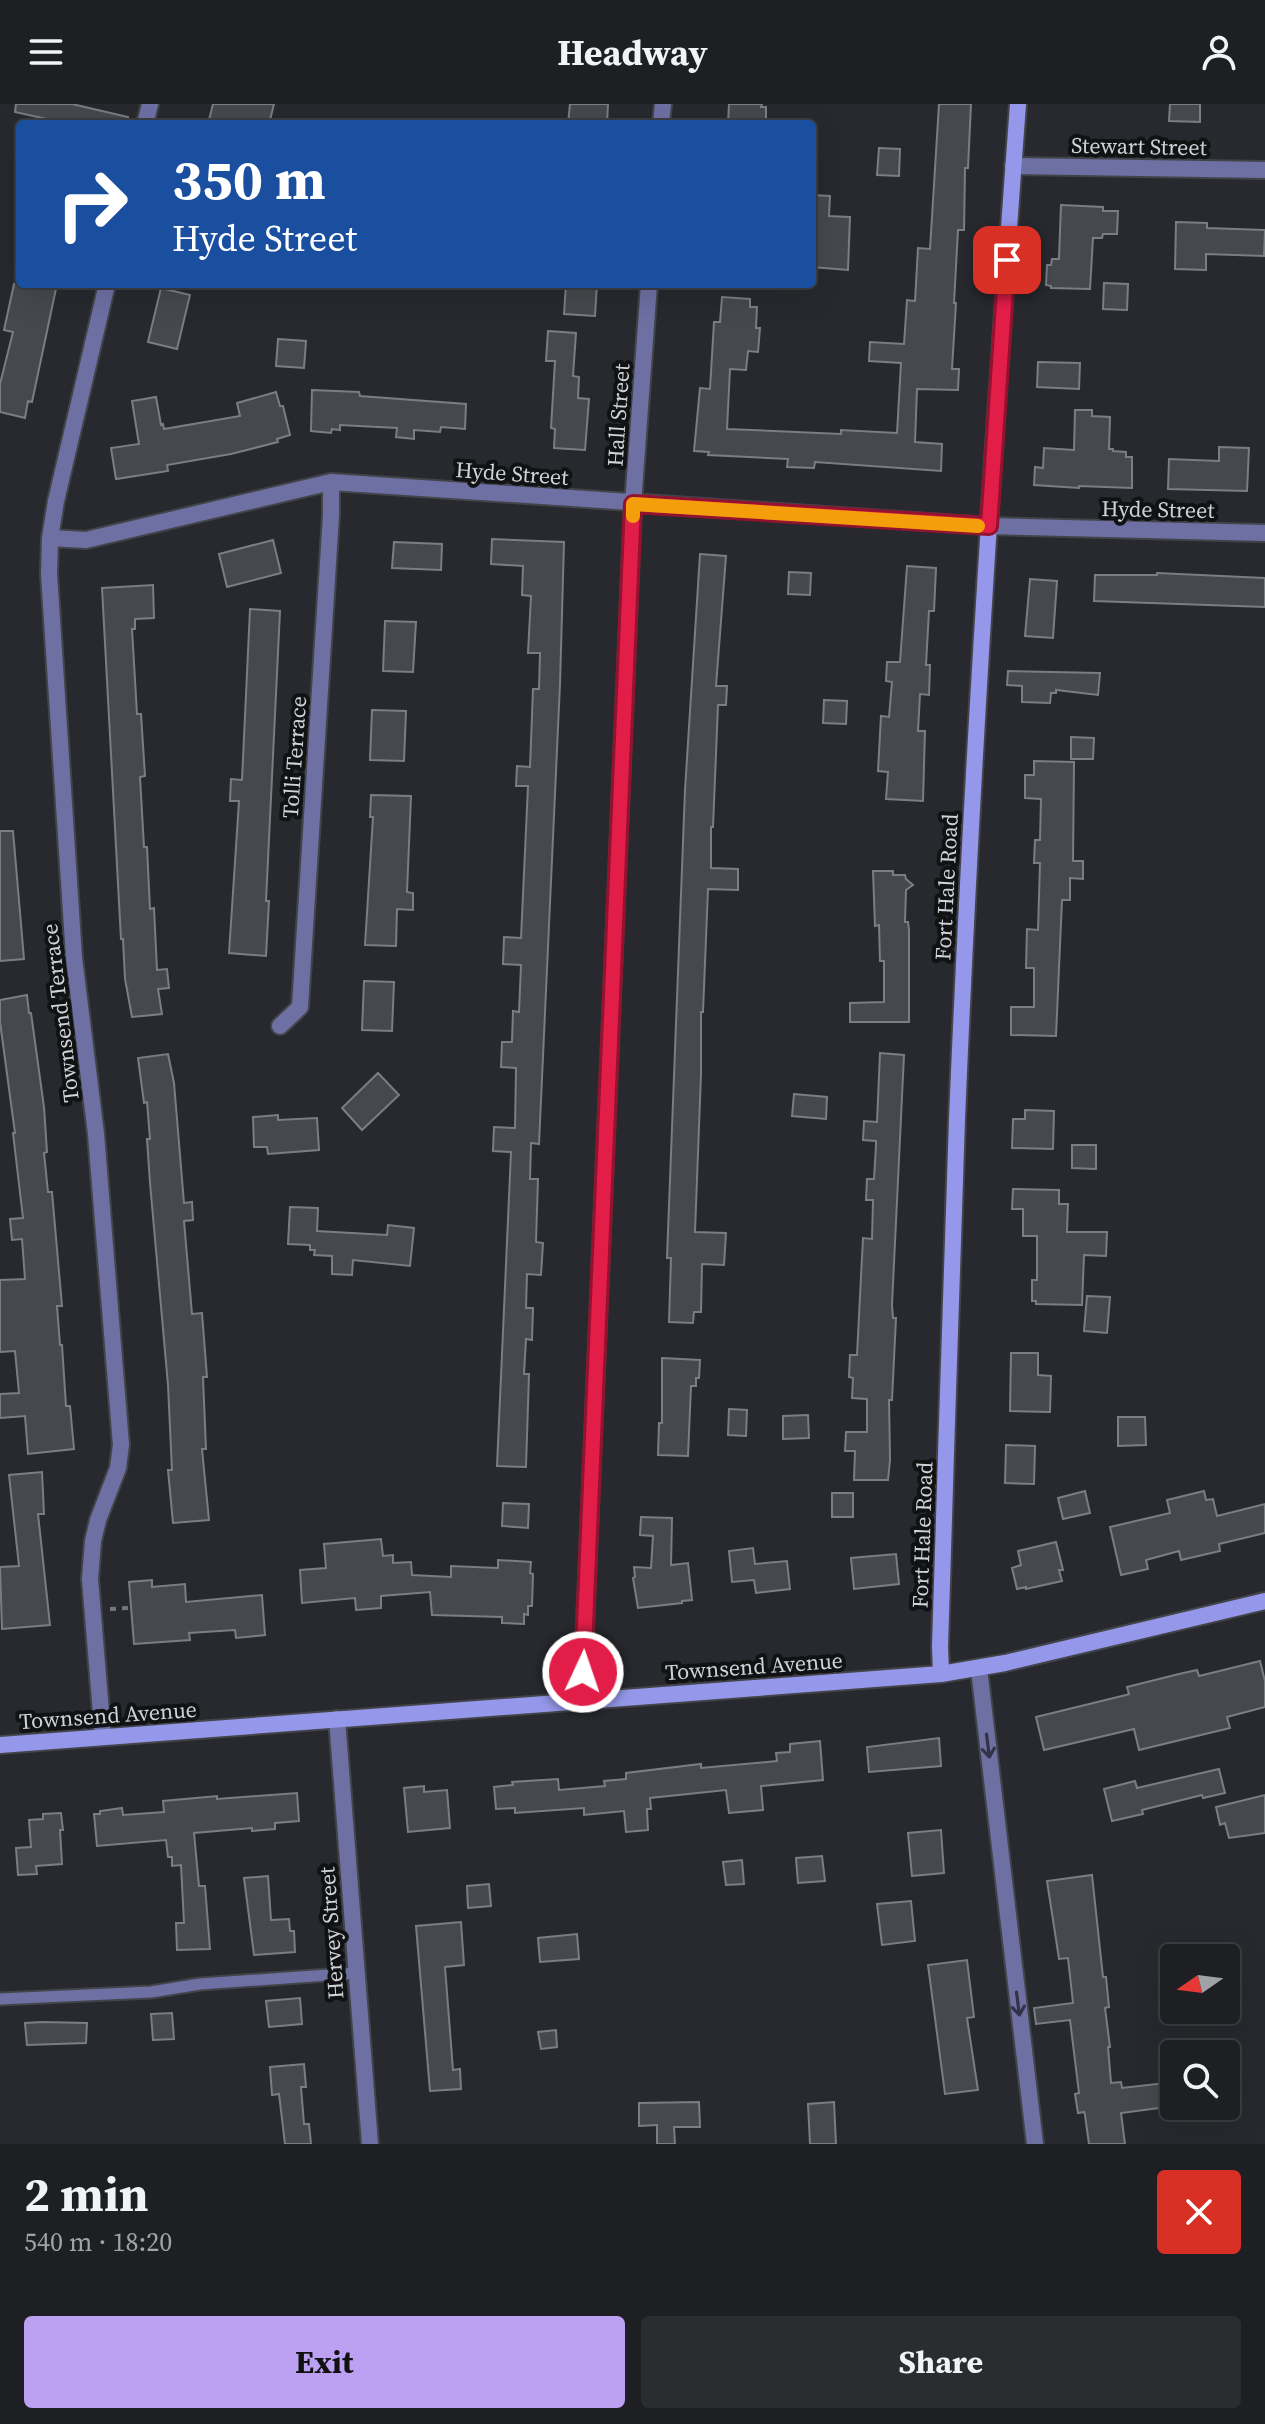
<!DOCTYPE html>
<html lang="en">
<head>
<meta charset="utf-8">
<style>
  :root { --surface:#1d1f22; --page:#2a2c2f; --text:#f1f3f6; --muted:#a0a2a5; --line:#3b3d40; --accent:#bca0f2 }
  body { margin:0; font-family:"Source Serif 4",serif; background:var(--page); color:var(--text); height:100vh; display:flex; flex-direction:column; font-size:30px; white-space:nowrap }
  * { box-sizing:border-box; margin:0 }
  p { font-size:26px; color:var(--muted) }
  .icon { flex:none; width:44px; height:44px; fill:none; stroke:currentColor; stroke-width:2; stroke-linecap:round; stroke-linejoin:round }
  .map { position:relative; height:2040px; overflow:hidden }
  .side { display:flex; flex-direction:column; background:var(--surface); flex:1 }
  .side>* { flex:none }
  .guide { position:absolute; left:16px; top:16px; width:800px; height:168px; border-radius:8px; box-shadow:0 8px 32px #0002,0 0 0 2px var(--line); background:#1a4fa0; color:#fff; overflow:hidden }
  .needle { width:52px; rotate:256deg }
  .buttons { position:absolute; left:1160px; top:1840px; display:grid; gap:16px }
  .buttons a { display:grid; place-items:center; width:80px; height:80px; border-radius:8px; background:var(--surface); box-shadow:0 8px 32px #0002,0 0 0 2px var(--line); font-size:40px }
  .pin { position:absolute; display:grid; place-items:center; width:68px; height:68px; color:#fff; margin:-34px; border-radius:16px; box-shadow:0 4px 12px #0006 }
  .me { position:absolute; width:88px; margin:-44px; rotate:3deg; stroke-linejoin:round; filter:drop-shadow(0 0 6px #0008) }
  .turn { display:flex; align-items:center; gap:28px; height:168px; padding:0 24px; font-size:36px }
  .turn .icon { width:104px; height:104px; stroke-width:2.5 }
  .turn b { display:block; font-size:56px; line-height:68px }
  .round { display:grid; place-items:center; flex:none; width:84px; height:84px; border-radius:8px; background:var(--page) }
  .head { display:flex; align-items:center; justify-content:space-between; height:136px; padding:0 24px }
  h1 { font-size:48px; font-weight:700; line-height:60px }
  .action { display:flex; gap:16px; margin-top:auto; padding:16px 24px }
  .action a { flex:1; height:92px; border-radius:8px; background:var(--accent); color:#111; font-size:32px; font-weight:700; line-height:92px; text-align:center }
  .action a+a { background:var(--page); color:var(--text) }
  header { display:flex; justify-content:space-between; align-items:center; height:104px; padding:0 24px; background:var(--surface); font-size:36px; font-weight:700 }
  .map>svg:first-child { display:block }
  .building { fill:#45494d; stroke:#797e82; stroke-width:2 }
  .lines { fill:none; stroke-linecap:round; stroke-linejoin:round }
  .lane-casing { stroke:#424449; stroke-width:15 }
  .street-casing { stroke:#424449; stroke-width:20 }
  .secondary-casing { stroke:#424449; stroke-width:20 }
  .path { stroke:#75777b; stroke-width:4; stroke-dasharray:6 6; stroke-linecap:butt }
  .lane { stroke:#6e70a4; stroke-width:11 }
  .street { stroke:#6e70a4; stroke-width:16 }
  .secondary { stroke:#9598ea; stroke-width:16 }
  .oneway { stroke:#323346 }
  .route-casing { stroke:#92132f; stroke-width:20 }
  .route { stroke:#e11d48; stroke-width:14 }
  .slow { stroke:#f59e0b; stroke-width:14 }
  .labels { text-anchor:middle; stroke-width:8; stroke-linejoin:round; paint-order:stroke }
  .street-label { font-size:22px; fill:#d0d2d5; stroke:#111214 }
</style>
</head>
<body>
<header><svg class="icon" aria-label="menu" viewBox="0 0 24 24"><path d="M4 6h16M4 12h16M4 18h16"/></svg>Headway<svg class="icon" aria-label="person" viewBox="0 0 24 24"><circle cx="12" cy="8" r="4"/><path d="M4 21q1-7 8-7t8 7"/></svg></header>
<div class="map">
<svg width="1265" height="2040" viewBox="0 0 1265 2040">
  <rect width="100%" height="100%" fill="#27292e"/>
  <path class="building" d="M16 0H72L128 13 127 20H59L60 18 15 8Z
    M213 0H274L269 20H208Z
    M570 0H608L607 20H568Z
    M729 0H762L761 3H766V20H728Z
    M939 0H971L968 64H965L964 126H958L954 199H956L952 265H959L958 286 917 285 915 338 942 340 941 367 815 358 814 364 787 363 788 355 708 351 709 348 694 347 700 284 710 285 714 218H720L722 193 750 195V203H757L756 224H760L758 248 748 247 746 266 730 265 727 325 841 330V326L897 329 901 259 869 257 870 238 904 240 907 196 915 197 918 144 930 145Z
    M1170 0H1200V18L1169 17Z
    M879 44 900 45 899 72 877 71Z
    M812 91 830 92 829 112 850 113 848 166 812 163Z
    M1061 101 1103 103V107H1118L1117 130H1103L1102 134H1093L1090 185 1051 184V182L1046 181 1047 161H1051L1052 155H1059Z
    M1176 118 1207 119V124L1265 126 1264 152 1206 150V166L1175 165Z
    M1104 179 1128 180 1127 206 1103 205Z
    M14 180H57L32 298 28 297 25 314 0 308V280L13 228 4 226Z
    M566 180H597L595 212 564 210Z
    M161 184 190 191 177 245 148 238Z
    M548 227 576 229 573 272 579 273 578 294 589 295 585 346 554 344 555 325 551 324 555 257H546Z
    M278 235 306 237 304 264 276 262Z
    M1038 258 1080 259 1079 285 1037 283Z
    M312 286 359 288 360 292 466 300 465 325 441 323 440 328 414 326V335L396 333 397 324 340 321V326L332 325 331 329 311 327Z
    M276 288 280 302H283L290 331 277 335 278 338 231 350 167 361 168 367 116 375 111 344 139 340 132 297 156 293 161 321 163 320 164 325 240 312 237 299Z
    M1075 306H1092V312L1110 313 1109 345H1113V347L1126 348V353H1132V384L1079 382V384L1034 381 1035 363 1043 364 1044 344 1074 346Z
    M1219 343 1249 344 1247 387 1168 385 1169 355 1219 357Z
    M492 435 564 438 560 580 539 1040 531 1039 530 1075H538L536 1138 543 1139 541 1171 527 1170 526 1204H533L532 1236 526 1235 524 1270H529L526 1363 497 1362 511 1048 493 1047 494 1023 515 1024 516 964 501 963 502 938H512L513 907 519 908 521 861 503 860 504 833 521 834 528 682H516L517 662 530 663 533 585H539L540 549H528L531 492 522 491 523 462 491 460Z
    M273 436 281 469 227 483 219 450Z
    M394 438 442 440 441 466 392 464Z
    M700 450 726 452 716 582H727L726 601H718L713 723H711V764L738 765V786L708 785 703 908H701V970L695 1128 726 1129 724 1161 702 1160 701 1208H694L693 1219 669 1218 671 1154H667L685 686Z
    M907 462 936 464 934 507H929L926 561H930L929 591 920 590 918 627H925L923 697 886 695 888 668 878 667 881 612 889 613 892 578 886 577 887 558H900Z
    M789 468 811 469 810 491 788 490Z
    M1157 469 1265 474V503L1094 497 1095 471H1157Z
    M1030 475 1057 477 1053 534 1025 532Z
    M153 481 154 514 135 515V525H132L137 610H141L145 672 140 673 144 743H147L150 805 154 804 157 866 167 865 169 884 158 885 162 910 132 913 125 875 123 835H121L102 484Z
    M250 505 280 507 266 797H269L266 852 229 849 239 697H230L231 675 242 676Z
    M385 517 416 518 413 568 383 567Z
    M1008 567 1100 569 1098 591 1056 586V589H1051L1050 599 1022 598V582L1007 581Z
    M824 596 847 597 846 620 823 619Z
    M372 606 406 607 404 657 370 656Z
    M1071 633 1094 634 1093 655H1071Z
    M1034 657 1074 658 1073 757H1083V775L1070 774V796H1062L1056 932 1011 931V903H1034V864H1026L1027 825 1038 826 1040 759H1034L1035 736H1040L1041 695 1025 694V671H1034Z
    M371 691 411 692 407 788 413 789V806L397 805 396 842 365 841 373 713H370Z
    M0 727H13L24 855 0 857Z
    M873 767H893V771H905L906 775 913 781 906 786 905 818H908L909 826V918H850V899L884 898V857H880L879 821 875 822Z
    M364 877 394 878 392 927 362 926Z
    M27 891 29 909H31L44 1003 47 1048 44 1049 48 1088H52L62 1202H57L60 1241H62L66 1302H70L74 1345 28 1350 25 1312 0 1314V1290L19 1289 15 1247 0 1248V1176L25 1175 22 1135 12 1136 10 1115 23 1114 13 1029H15L0 918V896Z
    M880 949 904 951 892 1201 893 1214H896L892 1296H889L890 1356 888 1376H854L855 1347H845L846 1328H867V1295L852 1294 853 1274 849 1273 850 1251H857L863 1134 872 1135 873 1096H866L867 1075H874L876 1041V1037L863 1036 864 1017 877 1018Z
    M168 950 174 979 184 1099 192 1098 193 1116 184 1117 192 1210 202 1209 207 1273H203L206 1345H202L209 1416 173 1419 168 1366H172L168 1281 150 1079 147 1035H150L147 998 144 999 138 954Z
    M378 969 399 991 362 1026 342 1004Z
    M794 990 827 993 826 1015 792 1012Z
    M1025 1006 1054 1007 1053 1045 1012 1044 1013 1015H1025Z
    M278 1011V1016L317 1014 319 1046 268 1050 267 1043H254L253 1013Z
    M1072 1041H1096V1065L1072 1064Z
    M1013 1085 1059 1086V1100H1068L1067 1128H1107L1106 1152 1084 1151 1082 1201 1036 1200V1197H1032V1176H1037V1132H1023V1105H1012Z
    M290 1103 318 1104 317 1127 387 1131 388 1121 414 1124 410 1162 353 1156 352 1171 332 1170V1152L314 1151 315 1146H310V1141L288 1140Z
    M1087 1192 1110 1193 1107 1229 1084 1227Z
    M1011 1249H1038V1271L1051 1272 1050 1308 1010 1307Z
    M662 1254 700 1256 699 1274H696V1282H691L688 1352 658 1351 659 1319H662Z
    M729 1305 747 1306 746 1332 728 1331Z
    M808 1311 809 1334 783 1335V1312Z
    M1118 1313H1145L1146 1341 1118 1342Z
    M1006 1341 1035 1342 1034 1380 1005 1379Z
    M42 1368 44 1410H38L50 1521 2 1525 0 1463 19 1462 9 1371Z
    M1085 1387 1090 1409 1063 1415 1058 1394Z
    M1204 1387 1206 1396 1213 1395 1217 1412 1265 1400V1429L1219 1440 1220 1447 1181 1456 1179 1447 1146 1456 1148 1465 1121 1471 1110 1423 1170 1409 1167 1396Z
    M832 1389H853V1413H832Z
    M503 1399 529 1400 528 1424 502 1422Z
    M641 1413 672 1414 671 1461 688 1459 692 1496 682 1497V1499L638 1504 633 1474 635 1473 634 1463 651 1464 653 1432 640 1431Z
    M381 1435 383 1452 393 1451V1459L411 1458 412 1471 451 1473V1462L498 1464V1456L531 1458 530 1469 533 1470 532 1502H528V1511L524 1510V1520L502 1519V1513L432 1511 430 1488 381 1492V1504L356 1506 355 1494 302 1499 300 1466 326 1464 324 1440Z
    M1056 1438 1063 1466H1059L1062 1477 1026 1485V1483L1017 1485 1012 1464 1021 1461 1018 1447Z
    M753 1444 755 1460 787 1457 790 1485 756 1489 754 1476 732 1478 729 1447Z
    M896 1450 899 1480 854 1485 851 1454Z
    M152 1476V1483L185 1480 186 1498 262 1491 265 1531 236 1534 235 1526 189 1529 190 1536 134 1540 129 1478Z
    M1260 1557 1265 1577V1603L1227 1613 1230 1624 1139 1646 1134 1625 1044 1646 1036 1613 1126 1591 1129 1590 1127 1583 1179 1570 1197 1566 1199 1572Z
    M939 1634 941 1662 869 1668 867 1643Z
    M820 1637 823 1676 761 1682 763 1706 729 1709 726 1686 650 1694 651 1705H647L648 1726 626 1728 624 1707 584 1711V1704L515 1709V1704L496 1705 494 1683 513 1681 512 1678 558 1675 559 1686 605 1682 604 1677 626 1675V1669L701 1660V1664L777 1657 776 1649 790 1648V1640Z
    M1219 1665 1225 1689 1203 1694 1202 1691 1142 1706 1143 1710 1112 1717 1104 1685 1135 1677 1137 1684Z
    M424 1682V1688L447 1686 450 1724 408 1728 404 1684Z
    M297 1689 299 1717 275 1719V1725L252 1727V1724L194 1729 199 1782H205L210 1845 177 1846 176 1819H184L181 1761 172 1762V1753H168L166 1736 97 1742 94 1710H100V1707L122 1704 123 1711 164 1708 163 1697 217 1692V1695Z
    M1265 1691V1729L1229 1734 1225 1719 1220 1721 1216 1703Z
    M61 1709 63 1726H60L62 1760 36 1762 37 1770 18 1771 16 1744 31 1743 29 1716 43 1715V1710Z
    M941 1726 944 1769 912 1772 908 1729Z
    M822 1752 825 1777 798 1779 796 1754Z
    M742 1756 744 1780 726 1781 723 1758Z
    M1092 1771 1103 1873H1106L1109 1903 1105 1904 1110 1943H1108L1111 1979 1121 1978 1122 1984 1174 1978V2002L1121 2009 1125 2040H1089L1085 2011 1084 2008 1078 2009 1075 1990 1079 1989 1070 1916 1036 1920 1034 1904 1073 1899 1068 1854 1059 1855 1047 1777Z
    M268 1772 271 1816 289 1815 290 1827H294L295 1848 254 1851 244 1774Z
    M489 1780 491 1802 468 1804 467 1782Z
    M911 1797 915 1837 882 1841 877 1800Z
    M461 1818 464 1861 445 1863 453 1966 460 1965 461 1985 430 1987 416 1822Z
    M577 1830 579 1855 540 1858 538 1834Z
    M967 1856 974 1913 967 1914 978 1986 945 1990 928 1861Z
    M300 1894 302 1920 269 1923 266 1897Z
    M172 1909 174 1935 153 1936 151 1910Z
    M43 1918 87 1919 86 1939 27 1941 25 1919Z
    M556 1926 557 1943 541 1945 538 1928Z
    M304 1960 306 1983H301L304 2020H309L311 2040H285L279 1990 272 1991 270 1963Z
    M699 1998 700 2023H674L675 2040H657V2021L639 2022V1999Z
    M834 1998 836 2040H810L808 2000Z"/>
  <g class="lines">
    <defs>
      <path id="lane" d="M0 1895 151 1888 200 1880 356 1869"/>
      <path id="street" d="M145 20 150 0
        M661 20 663 0
        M1013 62 1265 66
        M50 434 86 436 331 378 989 422 1265 429
        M280 922 300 903 331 411V378
        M979 1565 1035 2040
        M586 1597 583 1568 633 400 649 180
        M337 1615 370 2040
        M103 1633 90 1475 93 1437 98 1416 118 1364 121 1341 96 1030 74 854 49 470 50 434 56 397 107 180"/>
      <path id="secondary" d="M941 1570 940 1543C946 1367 950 1191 957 1015 971 676 993 338 1018 0
        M0 1641 941 1570 1005 1559 1265 1497"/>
    </defs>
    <use href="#lane" class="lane-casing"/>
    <use href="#street" class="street-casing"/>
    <use href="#secondary" class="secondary-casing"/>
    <path class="path" d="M110 1505 128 1504"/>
    <use href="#lane" class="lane"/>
    <use href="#street" class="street"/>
    <use href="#secondary" class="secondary"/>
  </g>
  <defs><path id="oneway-shaft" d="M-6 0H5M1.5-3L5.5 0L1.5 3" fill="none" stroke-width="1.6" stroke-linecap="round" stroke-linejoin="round" transform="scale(2)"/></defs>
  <g class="oneway">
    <use href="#oneway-shaft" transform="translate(988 1642) rotate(83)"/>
    <use href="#oneway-shaft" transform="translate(1018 1900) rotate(83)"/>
  </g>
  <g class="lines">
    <defs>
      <path id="route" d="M583 1568 633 400 989 422 1007 156"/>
    </defs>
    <use href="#route" class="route-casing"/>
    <use href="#route" class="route"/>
    <path class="slow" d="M633 412V400L978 422"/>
  </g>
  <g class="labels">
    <g class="street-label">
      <text transform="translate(1139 42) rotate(1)" y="8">Stewart Street</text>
      <text transform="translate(618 311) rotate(-86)" y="8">Hall Street</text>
      <text transform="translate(512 369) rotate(4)" y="8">Hyde Street</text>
      <text transform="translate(1158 405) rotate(1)" y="8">Hyde Street</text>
      <text transform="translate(294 653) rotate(-86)" y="8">Tolli Terrace</text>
      <text transform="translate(946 783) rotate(-87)" y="8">Fort Hale Road</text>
      <text transform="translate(60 909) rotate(-97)" y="8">Townsend Terrace</text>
      <text transform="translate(922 1431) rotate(-88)" y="8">Fort Hale Road</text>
      <text transform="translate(754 1562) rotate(-4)" y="8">Townsend Avenue</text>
      <text transform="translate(108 1611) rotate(-4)" y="8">Townsend Avenue</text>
      <text transform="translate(331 1829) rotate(-94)" y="8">Hervey Street</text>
    </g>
  </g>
</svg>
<div class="buttons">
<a><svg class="needle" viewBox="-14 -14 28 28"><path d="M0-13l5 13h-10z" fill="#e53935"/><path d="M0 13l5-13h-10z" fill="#a0a2a5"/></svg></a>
<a><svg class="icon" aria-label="search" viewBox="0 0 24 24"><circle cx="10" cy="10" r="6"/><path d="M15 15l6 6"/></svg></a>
</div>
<div class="pin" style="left:1007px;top:156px;background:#d93025"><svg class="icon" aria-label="arrive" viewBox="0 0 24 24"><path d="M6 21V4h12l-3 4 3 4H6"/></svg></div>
<svg class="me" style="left:583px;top:1568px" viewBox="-20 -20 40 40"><circle r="17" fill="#e11d48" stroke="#fff" stroke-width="3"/><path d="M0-11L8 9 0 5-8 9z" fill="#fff"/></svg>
<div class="guide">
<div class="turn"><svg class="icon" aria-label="right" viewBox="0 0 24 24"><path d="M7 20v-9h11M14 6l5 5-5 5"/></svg><div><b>350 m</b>Hyde Street</div></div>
</div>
</div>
<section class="side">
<div class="head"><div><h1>2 min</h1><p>540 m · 18:20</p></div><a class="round" style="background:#d93025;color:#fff"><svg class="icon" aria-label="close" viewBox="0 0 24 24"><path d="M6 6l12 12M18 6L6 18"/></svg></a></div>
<div class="action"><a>Exit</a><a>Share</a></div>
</section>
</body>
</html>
